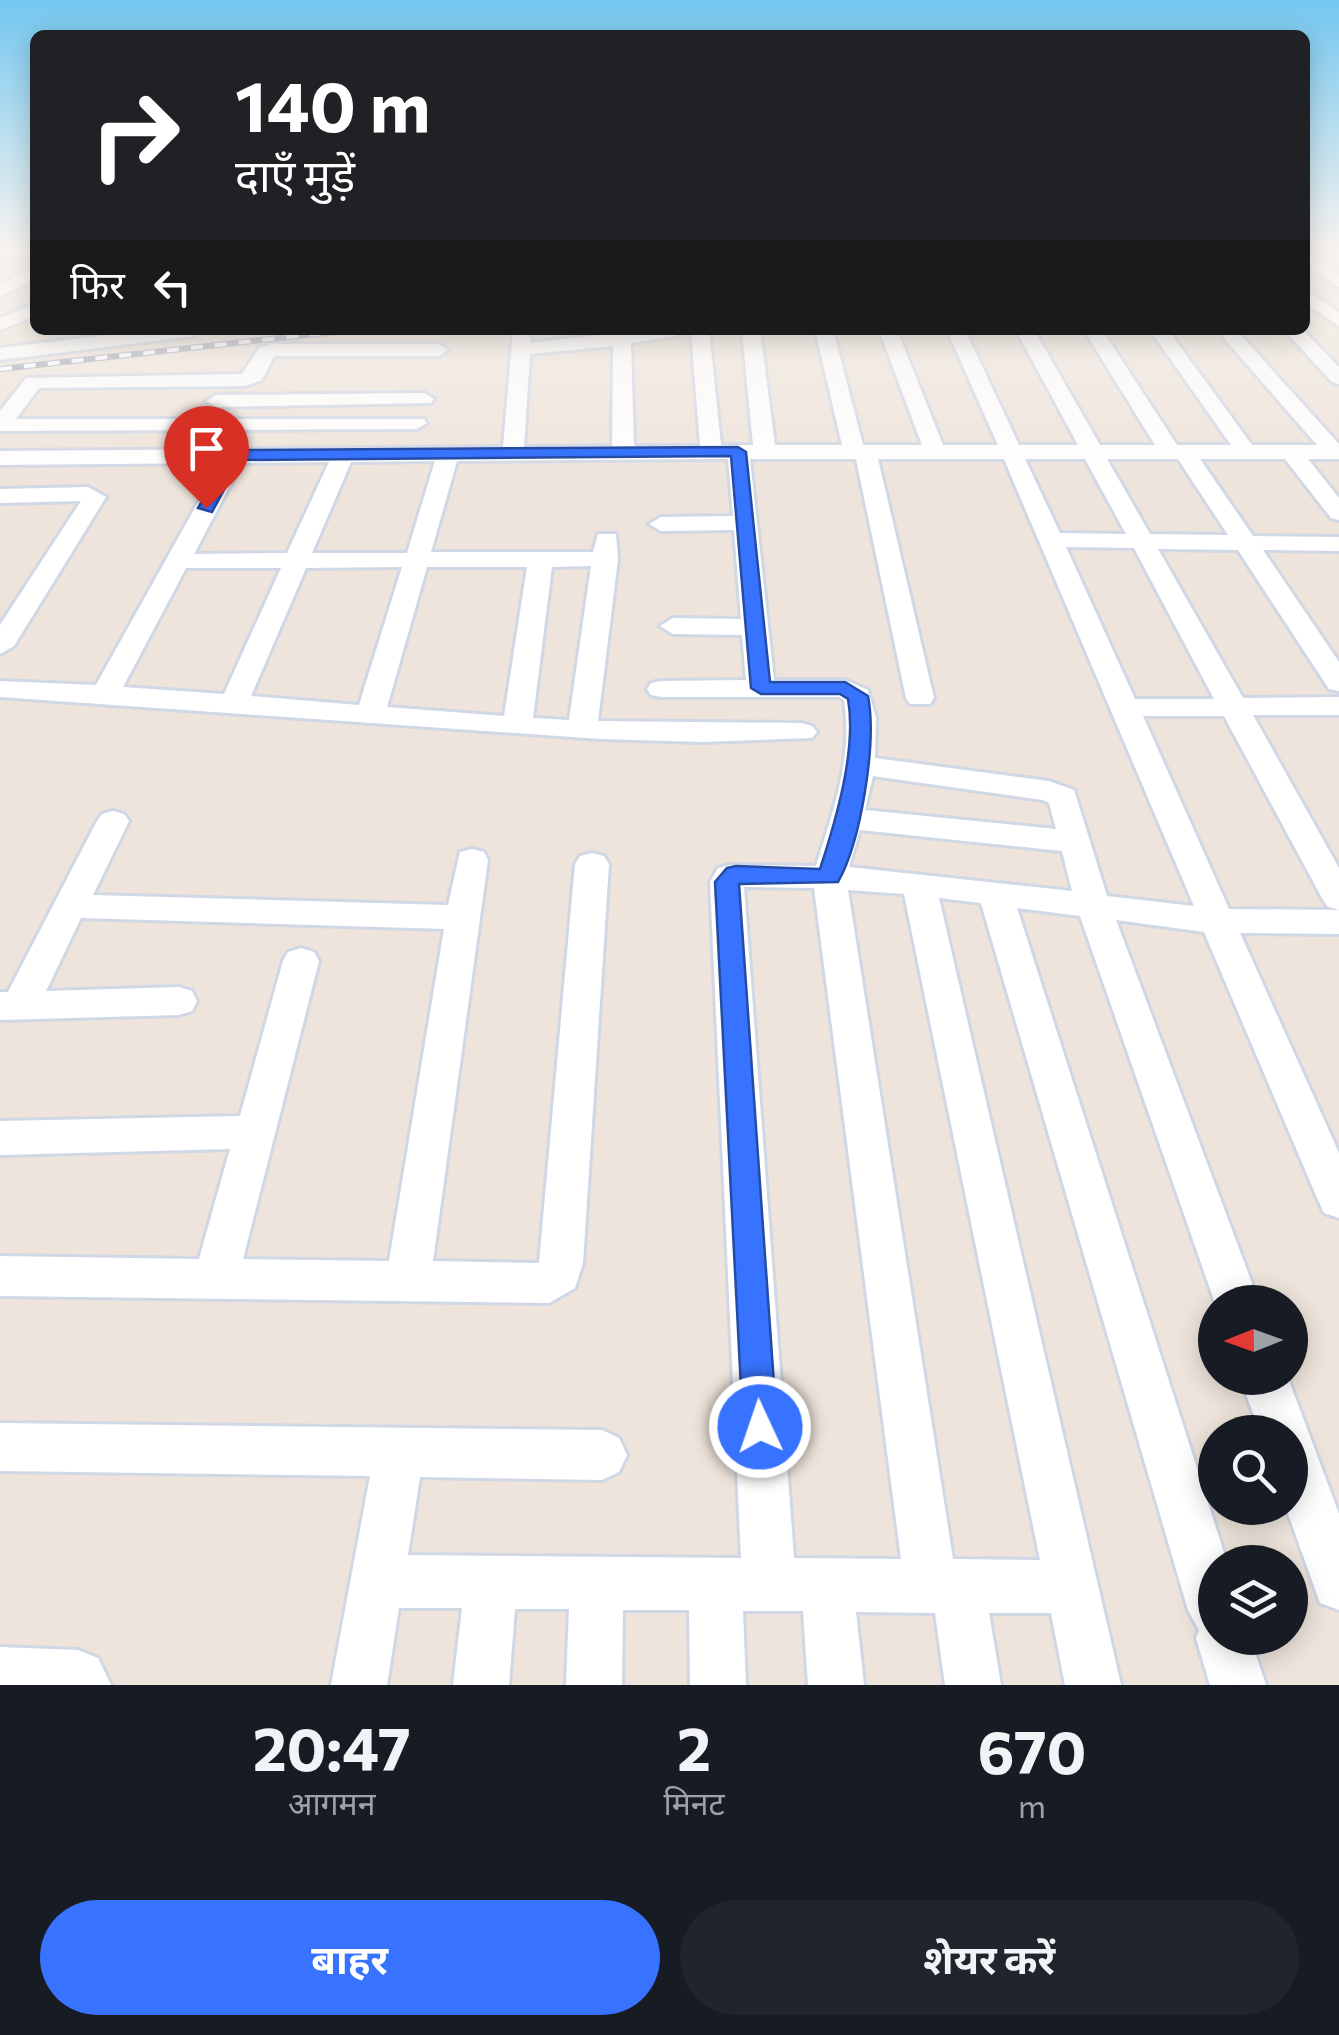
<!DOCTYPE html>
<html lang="hi">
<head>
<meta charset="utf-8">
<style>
  :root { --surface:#171b24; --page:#20242c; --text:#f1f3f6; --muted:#9ea1a6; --accent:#3873ff }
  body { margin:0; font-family:Commissioner,"Noto Sans Devanagari",sans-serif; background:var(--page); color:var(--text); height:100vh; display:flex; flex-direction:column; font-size:38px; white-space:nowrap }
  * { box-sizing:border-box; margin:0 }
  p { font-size:32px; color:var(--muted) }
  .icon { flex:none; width:55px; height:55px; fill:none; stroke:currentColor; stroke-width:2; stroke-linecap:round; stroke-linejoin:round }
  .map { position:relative; height:1685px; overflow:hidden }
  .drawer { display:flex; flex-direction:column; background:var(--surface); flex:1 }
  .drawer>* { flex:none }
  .hud { position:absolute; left:30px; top:30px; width:1280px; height:305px; border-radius:15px; box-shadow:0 5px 25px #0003; background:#202124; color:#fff; overflow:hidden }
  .needle { width:65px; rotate:269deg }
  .tools { position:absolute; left:1198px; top:1285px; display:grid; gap:20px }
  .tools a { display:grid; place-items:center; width:110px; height:110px; border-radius:50%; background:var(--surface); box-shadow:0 5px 25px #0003; font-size:50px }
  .pin { position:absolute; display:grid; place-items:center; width:85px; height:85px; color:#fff; margin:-102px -42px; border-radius:50% 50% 50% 0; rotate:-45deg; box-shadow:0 0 10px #0007 }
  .pin .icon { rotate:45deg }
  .me { position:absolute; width:110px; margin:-55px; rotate:357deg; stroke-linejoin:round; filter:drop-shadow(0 0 8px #0008) }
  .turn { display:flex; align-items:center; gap:35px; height:210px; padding:0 40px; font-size:45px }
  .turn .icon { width:130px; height:130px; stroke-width:2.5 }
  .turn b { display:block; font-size:70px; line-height:85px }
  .then { display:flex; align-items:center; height:95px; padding:0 40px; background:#0003; gap:20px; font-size:38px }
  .eta { display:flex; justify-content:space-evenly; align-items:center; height:170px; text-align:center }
  .eta b { font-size:60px; font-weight:700; line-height:70px }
  .action { display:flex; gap:20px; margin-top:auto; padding:20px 40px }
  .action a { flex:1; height:115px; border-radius:60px; background:var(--accent); color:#fff; font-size:40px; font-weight:700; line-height:115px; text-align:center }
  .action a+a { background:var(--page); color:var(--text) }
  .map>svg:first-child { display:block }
  .medical { fill:#f6d8dd }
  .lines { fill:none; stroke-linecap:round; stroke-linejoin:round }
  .minor-casing { stroke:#d0d7e5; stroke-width:6 }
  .minor { fill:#fff; fill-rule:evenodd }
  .rail-casing { stroke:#9da4b7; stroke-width:6 }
  .rail { stroke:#fff; stroke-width:4; stroke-dasharray:12; stroke-linecap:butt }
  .route { fill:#3873ff; stroke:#244ba6; stroke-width:2.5 }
</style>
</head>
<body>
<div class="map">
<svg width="1339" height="1685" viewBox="0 0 1339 1685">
  <rect width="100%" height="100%" fill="#eee4db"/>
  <path class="medical" d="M0 249H35V287L0 303Z"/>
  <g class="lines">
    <defs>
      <path id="minor" d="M1305 252 1339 274V287L1305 265Z
        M35 267V279L0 297V285Z
        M1305 290 1339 312V326L1305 303Z
        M35 304V316L0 330V318Z
        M149 330H203L194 336 0 360V348Z
        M513 330H531L530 343 641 330H685L676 336 631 343 634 446H700L691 330H709L721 445H753L742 330H760L775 445H842L815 330H833L863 445H922L879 330H897L943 445H998L947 330H965L1019 445H1078L1016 330H1034L1100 445H1155L1084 330H1102L1177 445H1231L1150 330H1168L1252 445H1317L1217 330H1236L1339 444V459H1308L1339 498V520L1331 518 1285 459H1200L1253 536 1339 537V551L1263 550 1339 662V691L1329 689 1238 550 1158 549 1243 698 1339 697V715H1253L1339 868V910L1327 906 1322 898 1224 716H1143L1229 909 1339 910V934L1240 933 1339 1153V1218L1324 1213 1318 1200 1204 932 1116 920 1259 1302 1215 1303 1080 916 1017 908 1227 1562H1215V1638H1250L1266 1685H1210L1196 1638 1199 1630 1188 1610 981 903 939 898 1121 1685H1065L1051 1613H989L1001 1685H945L935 1613 856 1612 864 1685H808L803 1611H743L746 1685H690L689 1610H623L622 1685H566L569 1609H515L509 1685H453L462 1608H399L387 1685H331L370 1476 0 1471V1423L602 1430 619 1438 627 1455 619 1472 602 1480 420 1477 408 1555 741 1558 710 882 718 868 730 865 816 866C833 811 853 758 844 700L839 697H661L651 695 647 689 651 683 661 681 746 680 742 635 673 634 660 626 673 618 741 619 734 530 661 531 649 524 661 517 733 516 728 459 457 461 431 552H593L598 534H616L618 559 598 721 802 723 812 726 817 732 812 738 702 742 601 739 0 697V681L96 685 220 463 0 465V451L503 447ZM613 346 612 446 524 447 530 354ZM750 459H856L906 698 910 704H930L934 698 878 459H1004L1194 906 1107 896 1074 790 1049 781 875 758 876 718 868 690 845 680H774ZM1025 459H1085L1126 534 1060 533ZM1107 459H1178L1228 535 1150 534ZM435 461 407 553H312L351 462ZM329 462 287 553 194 554 242 463ZM1066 547 1134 548 1214 699H1135ZM591 566 569 720 533 718 552 567ZM402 567 359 705 251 696 306 568ZM427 567H527L504 716 387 707ZM186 568H281L224 694 123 687ZM873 776 1043 800 1049 803 1056 829 865 810ZM860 830 1062 851 1072 891 849 867ZM744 887 814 888 901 1559 794 1558ZM848 890 904 894 1040 1560 953 1559Z
        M1284 330H1303L1339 367V384L1332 382Z
        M272 344H439L448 350 439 356H274L262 380 245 386 39 388 16 419H424L427 423 417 429 0 431V411L26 378 242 374 259 348Z
        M424 393 434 399 431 403 216 407 206 401 216 395Z
        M88 487 106 497 14 646 0 654V625L81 501 0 503V489Z
        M113 811 124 814 129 821 93 895 448 905 460 852 472 849 484 852 488 860 433 1261 539 1263 575 864 580 856 592 853 604 856 609 864 583 1263 575 1288 549 1303 0 1296V1256L199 1259 230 1149 0 1155V1121L240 1116 283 961 288 952 301 948 314 952 319 961 243 1259 389 1261 444 929 81 918 46 991 179 987 192 991 197 1001 192 1011 179 1015 0 1020V992H8L97 821 102 814Z
        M1240 1378H1288L1339 1514V1610L1320 1603 1286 1508H1290V1432H1260Z
        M0 1647 78 1650 98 1658 111 1685H0Z"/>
    </defs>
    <use href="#minor" class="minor-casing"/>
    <use href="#minor" class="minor"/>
    <defs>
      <path id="rail" d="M0 369 352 330"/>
    </defs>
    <use href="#rail" class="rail-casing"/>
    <use href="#rail" class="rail"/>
  </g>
  <linearGradient id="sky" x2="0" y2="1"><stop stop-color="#73c7f0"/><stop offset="0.51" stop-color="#f7f3ef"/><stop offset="1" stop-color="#f7f3ef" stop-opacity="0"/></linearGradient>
  <rect width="1339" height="485" fill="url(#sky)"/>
  <path class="route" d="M738 447 746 452 770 682H845L868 696C877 743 861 841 838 882L739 884 777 1427 772 1439 760 1444 748 1439 743 1427 715 882 727 868 736 866 820 869C836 820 857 749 848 699L840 694H761L751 688 731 456 240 460 212 512 198 508 228 455 235 450Z"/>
</svg>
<div class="tools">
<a><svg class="needle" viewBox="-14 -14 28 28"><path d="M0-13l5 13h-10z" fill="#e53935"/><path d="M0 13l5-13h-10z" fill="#9ea1a6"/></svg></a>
<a><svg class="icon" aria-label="search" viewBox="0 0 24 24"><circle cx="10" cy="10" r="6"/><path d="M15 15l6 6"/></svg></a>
<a><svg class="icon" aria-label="layers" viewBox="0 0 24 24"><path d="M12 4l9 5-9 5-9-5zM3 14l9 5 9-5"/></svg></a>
</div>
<div class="pin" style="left:206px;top:508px;background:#d93025"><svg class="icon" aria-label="arrive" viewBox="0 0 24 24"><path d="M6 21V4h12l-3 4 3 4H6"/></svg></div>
<svg class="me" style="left:760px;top:1427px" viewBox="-20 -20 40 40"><circle r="17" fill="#3873ff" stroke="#fff" stroke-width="3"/><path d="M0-11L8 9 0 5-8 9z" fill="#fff"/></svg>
<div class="hud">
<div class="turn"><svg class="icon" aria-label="right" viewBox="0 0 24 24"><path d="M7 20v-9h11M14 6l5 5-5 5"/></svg><div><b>140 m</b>दाएँ मुड़ें</div></div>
<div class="then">फिर<svg class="icon" aria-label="left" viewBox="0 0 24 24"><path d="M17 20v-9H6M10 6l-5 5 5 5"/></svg></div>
</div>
</div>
<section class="drawer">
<div class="eta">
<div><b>20:47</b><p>आगमन</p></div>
<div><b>2</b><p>मिनट</p></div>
<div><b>670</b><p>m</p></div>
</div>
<div class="action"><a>बाहर</a><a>शेयर करें</a></div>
</section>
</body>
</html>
